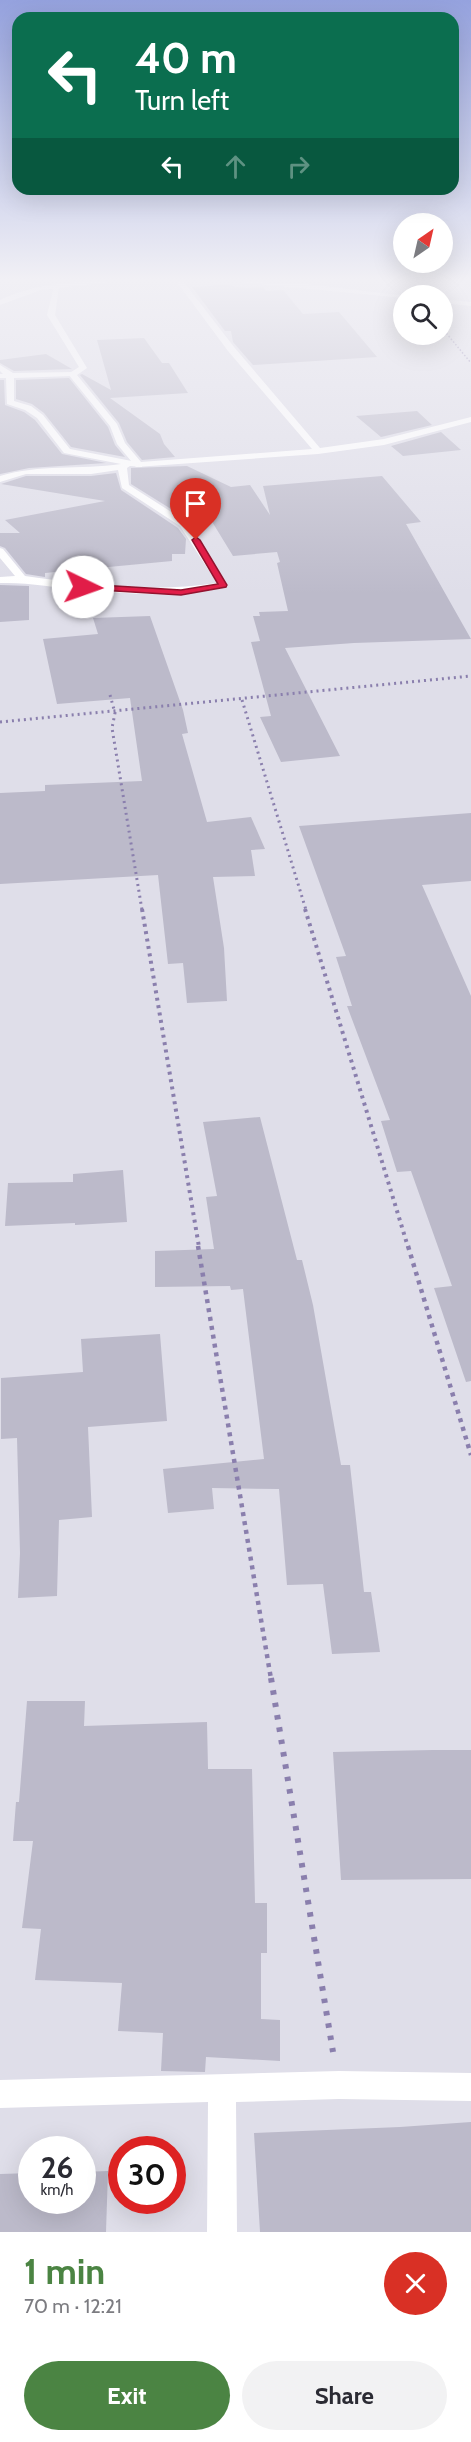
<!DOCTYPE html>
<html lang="en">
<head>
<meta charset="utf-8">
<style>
  :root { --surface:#fff; --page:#f2f2f3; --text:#2b2b33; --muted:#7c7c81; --accent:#4b8443 }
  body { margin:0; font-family:Cabin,sans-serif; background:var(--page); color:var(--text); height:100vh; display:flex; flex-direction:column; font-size:22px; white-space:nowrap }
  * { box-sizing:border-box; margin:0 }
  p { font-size:20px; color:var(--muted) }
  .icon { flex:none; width:33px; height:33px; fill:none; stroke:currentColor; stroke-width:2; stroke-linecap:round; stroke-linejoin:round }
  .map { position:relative; height:2232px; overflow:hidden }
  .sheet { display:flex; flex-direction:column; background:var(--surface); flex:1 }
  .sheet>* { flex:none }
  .guide { position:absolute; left:12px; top:12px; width:447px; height:183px; border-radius:18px; box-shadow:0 6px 24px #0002; background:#0b6e4f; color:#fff; overflow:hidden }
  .needle { width:39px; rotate:34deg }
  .fabs { position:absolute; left:393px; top:213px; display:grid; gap:12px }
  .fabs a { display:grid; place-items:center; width:60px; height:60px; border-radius:50%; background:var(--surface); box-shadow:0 6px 24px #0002; font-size:30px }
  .speed { position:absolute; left:18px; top:2136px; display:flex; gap:12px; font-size:30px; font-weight:700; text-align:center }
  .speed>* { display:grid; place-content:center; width:78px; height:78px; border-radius:50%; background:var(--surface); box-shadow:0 6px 24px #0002; line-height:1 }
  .speed small { font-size:15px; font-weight:400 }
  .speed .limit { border:9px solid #d22; background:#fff; color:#111 }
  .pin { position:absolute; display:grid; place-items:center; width:51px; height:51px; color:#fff; margin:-62px -26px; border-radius:50% 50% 50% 0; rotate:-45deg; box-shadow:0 0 6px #0007 }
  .pin .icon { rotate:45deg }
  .me { position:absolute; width:66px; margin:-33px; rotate:93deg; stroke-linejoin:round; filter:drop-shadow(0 0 4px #0008) }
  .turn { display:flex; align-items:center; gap:21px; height:126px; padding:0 24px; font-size:27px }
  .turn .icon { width:78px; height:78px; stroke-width:2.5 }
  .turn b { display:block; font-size:42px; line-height:51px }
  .lanes { display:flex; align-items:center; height:57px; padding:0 24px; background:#0003; justify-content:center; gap:30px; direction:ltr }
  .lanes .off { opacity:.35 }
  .round { display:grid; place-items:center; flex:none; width:63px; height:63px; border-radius:32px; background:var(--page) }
  .headline { display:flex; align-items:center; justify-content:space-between; height:102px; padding:0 24px }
  h1 { font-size:36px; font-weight:700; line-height:45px; color:var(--accent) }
  .action { display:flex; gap:12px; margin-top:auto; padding:12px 24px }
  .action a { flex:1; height:69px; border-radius:36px; background:var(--accent); color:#fff; font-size:24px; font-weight:700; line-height:69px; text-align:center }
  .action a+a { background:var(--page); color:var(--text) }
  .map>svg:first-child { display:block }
  .building { fill:#bcbaca }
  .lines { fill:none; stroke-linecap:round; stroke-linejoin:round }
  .path-far4 { stroke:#8a7fad; stroke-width:1.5; stroke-dasharray:1.5 2; stroke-linecap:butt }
  .path-far3 { stroke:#8a7fad; stroke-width:3; stroke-dasharray:2 4; stroke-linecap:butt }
  .path-far2 { stroke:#8a7fad; stroke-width:4; stroke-dasharray:3 4.5; stroke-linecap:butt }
  .path-far1 { stroke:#8a7fad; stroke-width:4.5; stroke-dasharray:4 5; stroke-linecap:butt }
  .path { stroke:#8a7fad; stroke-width:6; stroke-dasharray:4.5 8; stroke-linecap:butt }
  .service { fill:#fff; fill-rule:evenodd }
  .minor { fill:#fff; fill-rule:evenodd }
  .tertiary { fill:#fff; fill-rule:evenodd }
  .route { fill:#e11d48; stroke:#92132f; stroke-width:1.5 }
</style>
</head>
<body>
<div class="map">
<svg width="471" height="2232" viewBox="0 0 471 2232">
  <rect width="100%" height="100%" fill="#dfdee9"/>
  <path class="building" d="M226 285 246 288 263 287 266 291 283 290 303 314 339 312 377 357 253 365 233 342 231 331H225L192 287Z
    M144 338 162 363H169L188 393 110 398 160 434 164 444 175 457 142 460 127 442 119 423 80 375 82 374 111 390 97 340Z
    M46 354 72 369 14 371 0 363V360Z
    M69 378 108 427 115 445 125 457 71 447 44 413 32 404 16 399V380Z
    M0 380H4L5 405 24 412 35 420 62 454 106 463 29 468 0 474Z
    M417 411 432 425 381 437 356 416Z
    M441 432 461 450 403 456 391 446Z
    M187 466 231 487 250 485 270 515 263 486 382 476 421 522 406 524 471 639 354 643 285 648 340 756 281 762 260 717 271 716 251 642 260 641 253 616H260L259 612 288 611 277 563 280 562 277 552 233 556 189 484 187 519 131 484V468Z
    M116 473 121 490 178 528 186 539 185 554H172V561L45 573V577L26 574 5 548 0 546V533H20L5 520 105 501 1 484 26 476H91Z
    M0 585 29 586V620L0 622Z
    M150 616 183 710 188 733 182 734 207 822 251 817 265 849 251 850 255 876 213 877 224 948 227 1001 187 1003 183 963 168 964 158 875 0 884V793L45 791V785L142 781 130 698 57 704 43 639 98 634 93 618Z
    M471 813V881L422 885 471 996V1381L466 1382 434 1288 452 1286 411 1171 397 1172 381 1121 390 1120 347 1006H352L336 957 346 956 299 826Z
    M260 1117 297 1260H302L313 1305 341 1465H350L364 1592H371L380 1652 332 1654 323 1584 287 1585 279 1489 212 1488 214 1509 168 1513 163 1469 264 1459 243 1289 231 1290 230 1286 155 1287V1251L214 1249 206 1197 217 1196 203 1122Z
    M123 1170 127 1222 75 1225V1223L5 1226 8 1183 73 1182V1174Z
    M160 1334 167 1421 88 1427 92 1517 59 1520 57 1596 18 1598 20 1553 17 1438 1 1439V1378L83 1372 81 1339Z
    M27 1701H85L84 1726 207 1722 208 1769H252L255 1903H267V1953H261V2019L280 2020V2061L206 2057 205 2072 161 2071 163 2033 118 2031 122 1983 35 1980 41 1929 22 1928 33 1841H13L16 1802H19Z
    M433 1750H471V1879L341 1880 333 1752Z
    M471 2122V2232H260L254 2133 400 2127Z
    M108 2171 106 2232H0V2174L32 2173V2200H82V2172Z"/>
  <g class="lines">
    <path class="path-far4" d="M442 328 471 363"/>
    <path class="path-far3" d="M110 695 115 713 112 728 142 910
      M242 700 306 910
      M0 722 471 676"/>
    <path class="path-far2" d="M142 909 199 1247
      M305 909 408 1247"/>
    <path class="path-far1" d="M198 1246 271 1679
      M408 1246 471 1455"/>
    <path class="path" d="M271 1678 333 2052"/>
    <path class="service" d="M176 281H183L234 347 320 448 384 439 471 417V422L384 445 318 454 136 467 117 444 110 426 68 374 79 367 47 315 54 286 59 287 55 315 87 368 77 375 117 424 125 443 141 462 312 449 228 351Z"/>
    <path class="minor" d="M0 365 13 373 75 372 76 374 72 376 14 378V401L31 406 43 415 70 449 142 463V467L130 466 127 468 129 485 187 522 228 585 227 587C180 598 131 594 83 590 55 588 28 582 0 583V577L15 576 0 558V548L3 549 25 576C88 585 154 593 217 583L180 526 122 488 118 470 91 474H26L0 482V476C39 464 80 470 121 464L64 453 37 418 25 410 7 404 6 378H0V374H3L0 371Z
      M339 2071 471 2073V2101L339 2099 236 2102 237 2232H207L208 2102 0 2108V2080Z"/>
    <path class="tertiary" d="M120 281 41 290 0 305V300C38 282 79 281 120 281Z
      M226 281 307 284 407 296H404V298Z
      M442 299 471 302V306L442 303Z"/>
  </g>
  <linearGradient id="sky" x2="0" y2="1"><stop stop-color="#95a2de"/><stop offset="0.47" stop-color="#f1f0f5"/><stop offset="1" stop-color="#f1f0f5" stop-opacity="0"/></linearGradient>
  <rect width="471" height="594" fill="url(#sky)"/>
  <path class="route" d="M196 537 200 540 227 585 226 587 181 595 83 589 79 587 83 584 181 590 218 584 192 540Z"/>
</svg>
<div class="fabs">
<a><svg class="needle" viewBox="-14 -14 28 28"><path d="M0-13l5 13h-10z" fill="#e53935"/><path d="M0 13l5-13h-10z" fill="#7c7c81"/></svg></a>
<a><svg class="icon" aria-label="search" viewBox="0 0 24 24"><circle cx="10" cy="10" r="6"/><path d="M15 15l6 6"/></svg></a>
</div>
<div class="speed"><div>26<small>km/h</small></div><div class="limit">30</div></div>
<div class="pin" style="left:196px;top:540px;background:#d93025"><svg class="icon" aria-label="arrive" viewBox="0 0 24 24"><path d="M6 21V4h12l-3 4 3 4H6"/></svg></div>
<svg class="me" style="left:83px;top:587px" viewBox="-20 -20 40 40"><circle r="19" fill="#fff"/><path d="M0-13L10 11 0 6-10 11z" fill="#e11d48"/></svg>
<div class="guide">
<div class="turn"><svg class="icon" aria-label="left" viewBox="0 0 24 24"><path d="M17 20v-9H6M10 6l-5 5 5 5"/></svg><div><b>40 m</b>Turn left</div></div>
<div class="lanes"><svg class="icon" aria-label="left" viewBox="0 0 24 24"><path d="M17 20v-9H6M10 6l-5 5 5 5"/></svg><svg class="icon off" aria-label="ahead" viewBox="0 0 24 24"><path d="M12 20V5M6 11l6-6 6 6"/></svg><svg class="icon off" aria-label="right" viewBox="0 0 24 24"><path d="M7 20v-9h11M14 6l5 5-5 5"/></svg></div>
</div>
</div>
<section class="sheet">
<div class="headline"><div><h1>1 min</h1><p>70 m · 12:21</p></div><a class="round" style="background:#d93025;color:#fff"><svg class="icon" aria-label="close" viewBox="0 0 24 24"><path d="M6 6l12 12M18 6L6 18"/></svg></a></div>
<div class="action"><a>Exit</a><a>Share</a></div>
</section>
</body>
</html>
